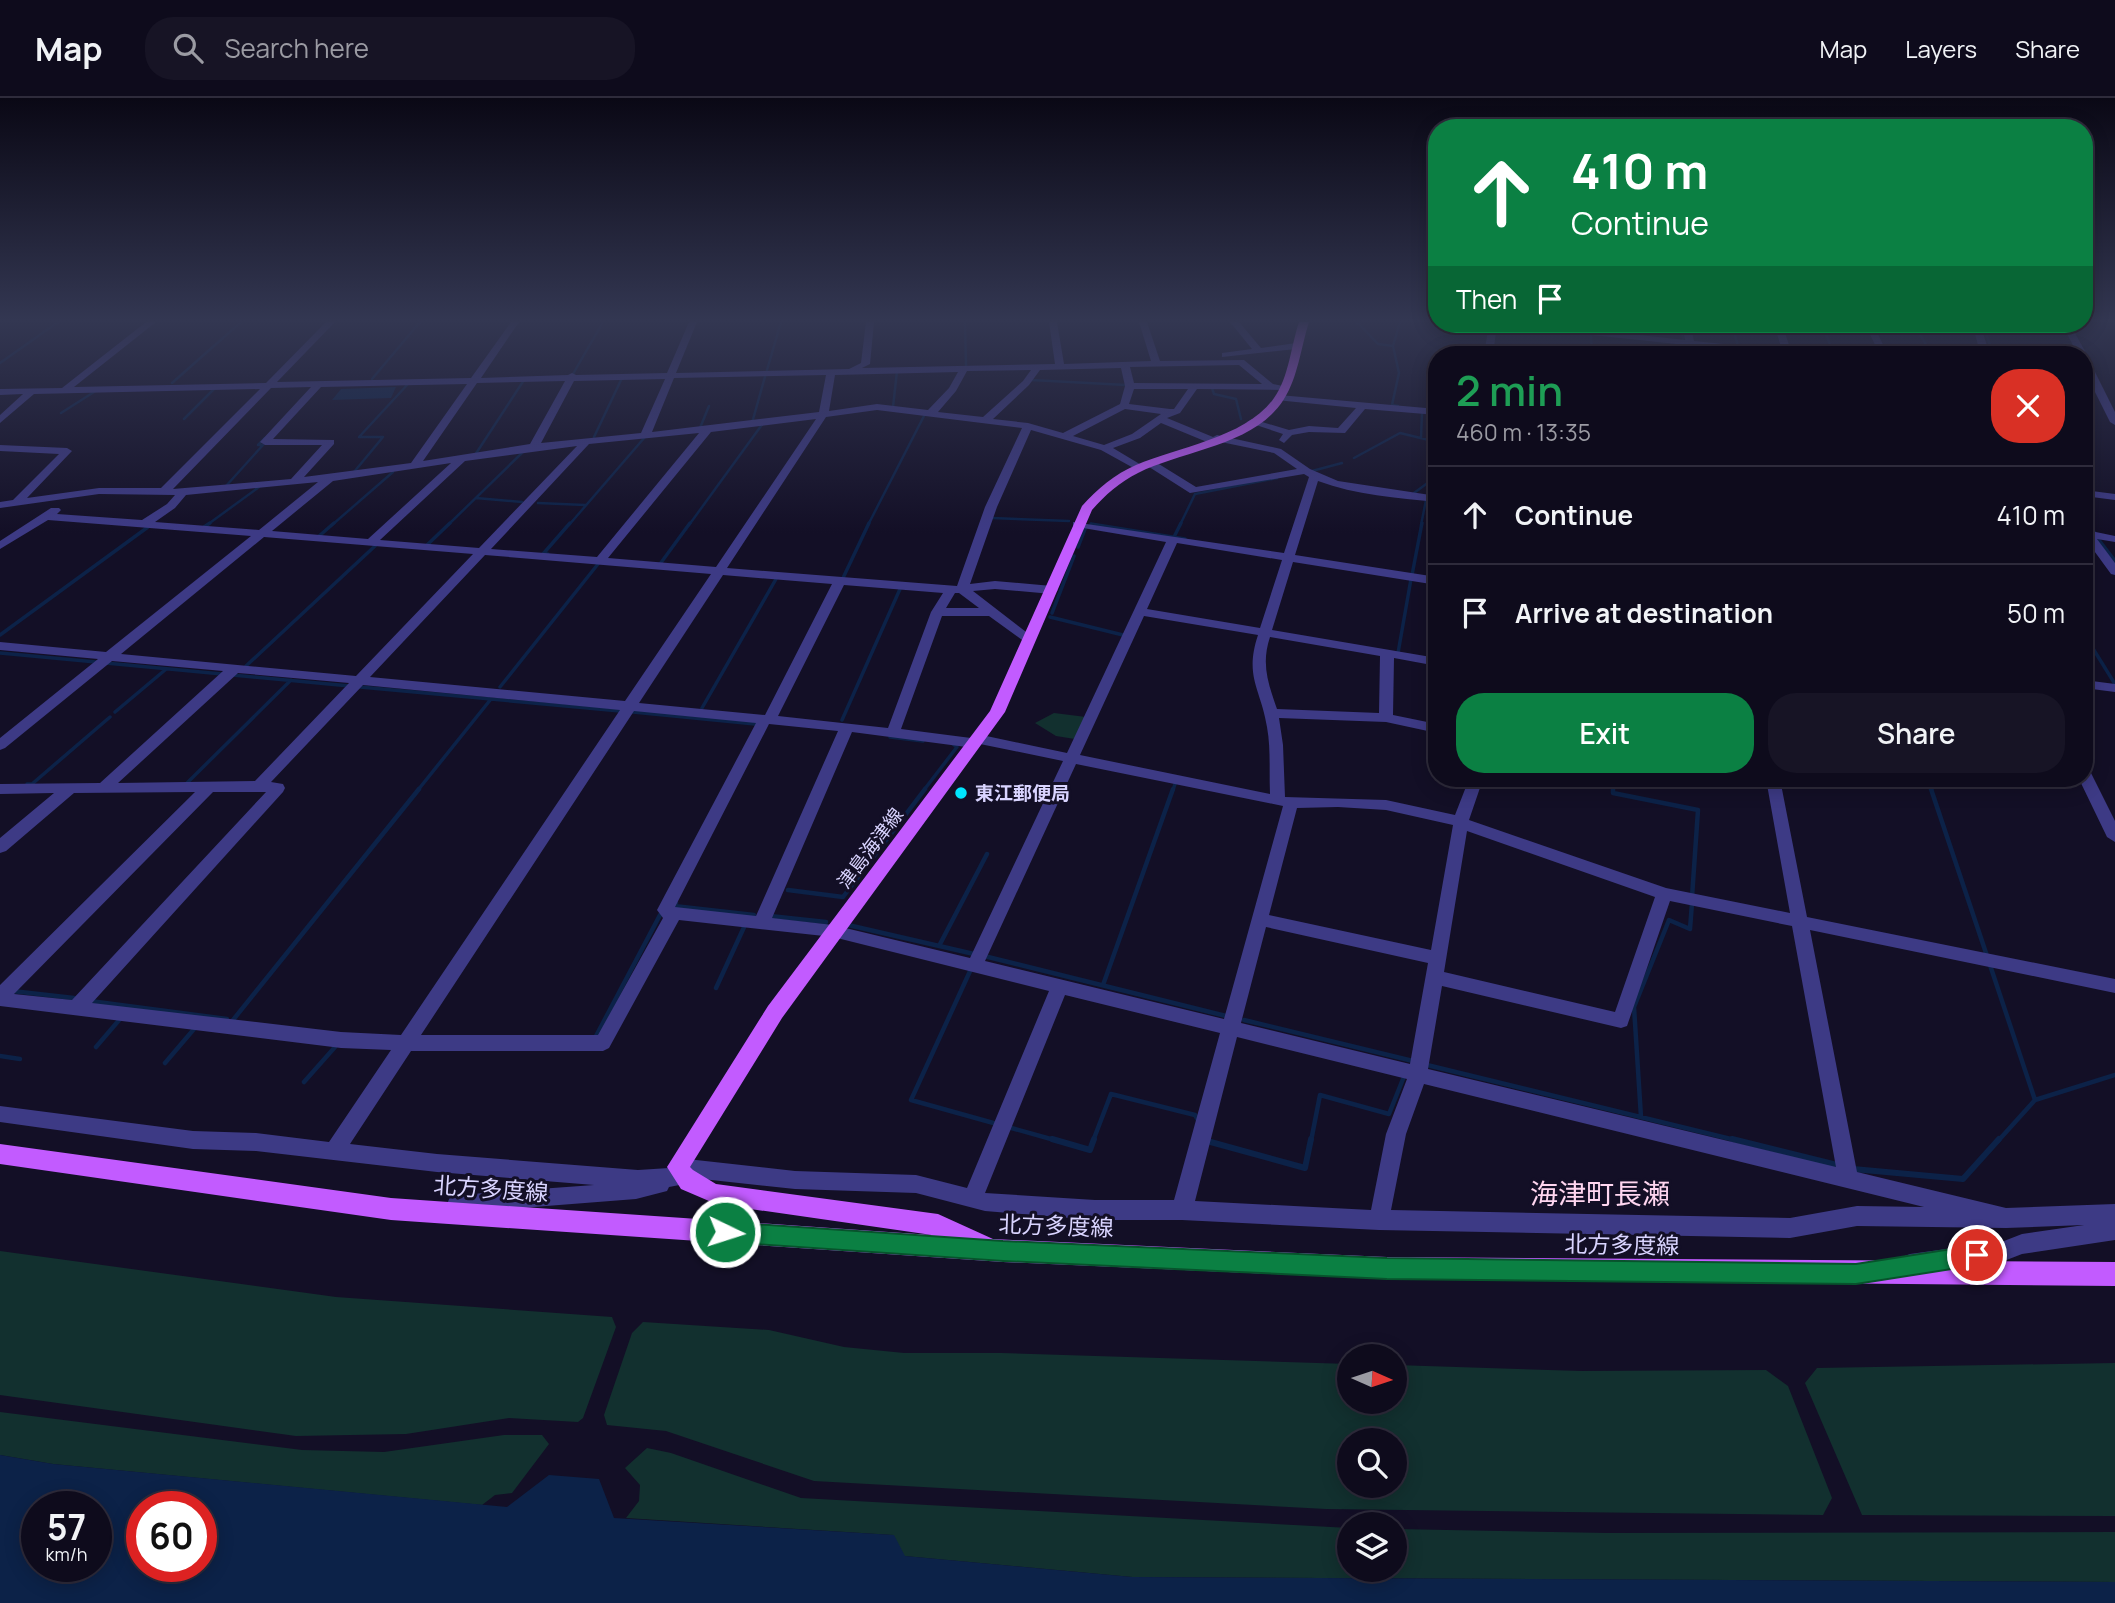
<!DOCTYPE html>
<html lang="en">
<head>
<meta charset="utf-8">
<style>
  :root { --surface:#0e0b1c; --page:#171425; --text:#f1f3f6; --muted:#9b9ba3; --line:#2e2b3b; --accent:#0b8043 }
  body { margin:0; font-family:Manrope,"Noto Sans JP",sans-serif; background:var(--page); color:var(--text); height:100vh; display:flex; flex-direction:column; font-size:26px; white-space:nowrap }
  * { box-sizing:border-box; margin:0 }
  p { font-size:23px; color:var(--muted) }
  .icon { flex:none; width:38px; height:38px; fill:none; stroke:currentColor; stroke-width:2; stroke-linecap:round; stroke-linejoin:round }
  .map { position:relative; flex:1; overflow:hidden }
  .panel { position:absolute; left:1428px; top:248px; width:665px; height:441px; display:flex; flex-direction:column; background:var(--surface); border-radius:28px; box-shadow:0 4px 18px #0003,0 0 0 2px var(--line) }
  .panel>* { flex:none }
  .hud { position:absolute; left:1428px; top:21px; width:665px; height:214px; border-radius:28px; box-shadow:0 4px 18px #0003,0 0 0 2px var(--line); background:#0b8043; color:#fff; overflow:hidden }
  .needle { width:46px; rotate:93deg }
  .tools { position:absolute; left:1337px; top:1246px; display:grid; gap:14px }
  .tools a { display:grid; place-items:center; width:70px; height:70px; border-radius:50%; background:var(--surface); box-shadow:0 4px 18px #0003,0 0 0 2px var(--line); font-size:35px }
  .speed { position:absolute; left:21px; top:1393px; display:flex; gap:14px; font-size:35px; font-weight:700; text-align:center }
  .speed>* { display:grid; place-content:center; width:91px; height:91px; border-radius:50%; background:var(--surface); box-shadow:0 4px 18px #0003,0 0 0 2px var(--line); line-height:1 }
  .speed small { font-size:18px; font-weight:400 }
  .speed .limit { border:10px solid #d22; background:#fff; color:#111 }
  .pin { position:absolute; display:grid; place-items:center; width:60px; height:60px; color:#fff; margin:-30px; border:4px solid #fff; border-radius:50%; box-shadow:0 2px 7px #0007 }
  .me { position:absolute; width:77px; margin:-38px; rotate:94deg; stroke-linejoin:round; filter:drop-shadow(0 0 5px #0008) }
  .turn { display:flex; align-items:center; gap:24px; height:147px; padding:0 28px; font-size:32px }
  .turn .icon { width:91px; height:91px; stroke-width:2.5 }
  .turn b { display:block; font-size:49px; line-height:60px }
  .then { display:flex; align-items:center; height:66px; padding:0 28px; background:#0003; gap:14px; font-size:26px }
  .round { display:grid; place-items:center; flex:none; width:74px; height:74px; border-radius:28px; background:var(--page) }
  .summary { display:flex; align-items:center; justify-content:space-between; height:119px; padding:0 28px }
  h1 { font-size:42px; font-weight:600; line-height:52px; color:#1e9e55 }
  .cta { display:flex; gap:14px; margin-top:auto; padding:14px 28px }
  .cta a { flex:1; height:80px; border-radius:28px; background:var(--accent); color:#fff; font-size:28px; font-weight:600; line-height:80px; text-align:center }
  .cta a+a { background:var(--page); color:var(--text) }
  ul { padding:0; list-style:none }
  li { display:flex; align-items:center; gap:21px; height:98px; padding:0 28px; border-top:2px solid var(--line) }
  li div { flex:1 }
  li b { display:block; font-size:26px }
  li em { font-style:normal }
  header { display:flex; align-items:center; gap:42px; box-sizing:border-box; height:98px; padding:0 35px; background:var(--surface); border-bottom:2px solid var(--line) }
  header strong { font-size:33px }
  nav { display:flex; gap:38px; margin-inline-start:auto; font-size:24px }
  .search { width:490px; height:63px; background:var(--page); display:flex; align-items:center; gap:18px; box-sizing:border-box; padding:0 24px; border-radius:28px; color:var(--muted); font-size:26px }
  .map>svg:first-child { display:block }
  .green { fill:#12302f; fill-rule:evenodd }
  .water { fill:#0c2248; fill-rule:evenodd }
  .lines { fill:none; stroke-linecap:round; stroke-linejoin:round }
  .stream-far3 { stroke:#0c2248; stroke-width:2.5 }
  .stream-far2 { stroke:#0c2248; stroke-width:3.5 }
  .stream-far1 { stroke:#0c2248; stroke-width:4.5 }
  .stream { stroke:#0c2248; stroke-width:6 }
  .minor { fill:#3d3a85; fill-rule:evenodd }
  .major { fill:#c25bff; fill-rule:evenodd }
  .route { fill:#0b8043; stroke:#07532c; stroke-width:2 }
  .poi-dot { fill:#00e5ff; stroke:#130f26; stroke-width:2.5 }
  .labels { text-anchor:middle; stroke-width:6; stroke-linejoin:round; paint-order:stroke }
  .poi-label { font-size:19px; font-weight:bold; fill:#d9d4ff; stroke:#130f26; text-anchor:start }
  .street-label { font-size:19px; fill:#d9d4ff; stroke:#130f26 }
  .near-street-label { font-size:23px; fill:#d9d4ff; stroke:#130f26 }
  .near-quarter-label { font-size:28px; fill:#ffd6f0; stroke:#130f26 }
</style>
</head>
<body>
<header>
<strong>Map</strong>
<div class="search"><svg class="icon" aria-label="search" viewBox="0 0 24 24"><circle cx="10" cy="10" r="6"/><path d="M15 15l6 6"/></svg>Search here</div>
<nav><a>Map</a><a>Layers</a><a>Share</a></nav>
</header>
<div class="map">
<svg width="2115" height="1505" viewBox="0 0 2115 1505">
  <rect width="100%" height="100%" fill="#130f26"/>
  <path class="green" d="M1054 615 1086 619 1075 641 1056 638 1035 625Z
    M0 1153 336 1199 612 1219 616 1229 583 1320 578 1324 509 1320 406 1336 296 1338 0 1297Z
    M643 1224 769 1232 844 1249 904 1255H1001L1349 1266V1304H1395V1267L1581 1273 1766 1272 1788 1288 1832 1400 1823 1417 1326 1411 814 1383 666 1333 607 1327 604 1317 632 1235ZM1349 1342H1395V1388H1349Z
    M2115 1265V1418L1862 1417 1805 1285 1817 1270Z
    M0 1314 302 1352 384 1354 504 1337H542L549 1346 512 1395 495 1397 482 1407 53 1366 0 1357Z
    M647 1350 671 1355 801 1400 1349 1430V1472H1395V1431L1607 1435 2115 1434V1484L1132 1479 904 1458 893 1437 626 1420 639 1403 640 1387 625 1370Z"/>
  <path class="water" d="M396 289 391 300 332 302 341 291Z
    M0 1357 53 1366 507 1409 549 1377 599 1381 614 1420 894 1437 905 1458 1132 1479 2115 1484V1505H0ZM37 1409H96V1468H37ZM142 1409H201V1468H142Z"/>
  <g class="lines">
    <path class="stream-far3" d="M965 224 966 267
      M1357 224 1378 246 1393 248
      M1495 226 1522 229
      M1680 226 1683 241
      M1732 226 1738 248H1734
      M1822 226 1834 257
      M1914 226 1932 257
      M1983 226 1993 257
      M1591 237 1592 257
      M1697 257 1695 248 1779 257
      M0 265 58 224
      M767 272 781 224
      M573 276 603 224
      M372 281 420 224
      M1031 282 1126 287
      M172 285 241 224
      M1212 290 1214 296 1236 301 1241 321
      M1398 308 1392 307 1399 275 1393 248 1400 224
      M893 309 897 273
      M61 315 94 294
      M184 321 214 291
      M752 325 766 275
      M705 329 700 330 709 308
      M594 339 622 280H619
      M1421 340 1422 315
      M1437 355 1428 362 1437 365
      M475 357 524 282
      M1354 360 1400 335 1437 344
      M1312 373 1342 365
      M354 374 383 339H359L408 286H405
      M226 388 263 347H258L265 340
      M1414 395 1437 378
      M476 400 522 404
      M538 405 585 407
      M991 420 1069 423
      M2084 420 2089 427
      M1091 426 1095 427
      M207 427 259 389
      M332 427 393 374
      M448 427 524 353
      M569 427 645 339
      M689 427 761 328
      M868 427 925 316H921
      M1180 427 1195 396 1277 380
      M1421 427 1426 402"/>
    <path class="stream-far2" d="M2087 425 2094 434
      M1091 426 1185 441
      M204 429 210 425
      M318 439 334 425
      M1174 439 1181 425
      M2099 442 2115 463
      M427 447 450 425
      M1078 449 1085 431
      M548 456H543L570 425
      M660 466 690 425
      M1412 477 1422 425
      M843 480 869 425
      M1052 515 1074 458
      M1050 519 1123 537
      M2084 536 2115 586
      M0 537 148 429
      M0 555 96 564
      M1398 555 1411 481
      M106 565 350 588
      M246 568 375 448
      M360 589 620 613
      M500 589 598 466
      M702 610 776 481
      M115 614 165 572
      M633 614 755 626
      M842 622 900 491
      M890 639 923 643
      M1613 681V692
      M1928 681 1932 692
      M187 685 291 582
      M27 686H32L110 619
      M418 692 491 601
      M924 692 957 649 953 646
      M1173 692 1175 686"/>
    <path class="stream-far1" d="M1613 691V695L1698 712 1692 799
      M1931 691 1987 858
      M788 792 843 799 925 691
      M676 805 674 808 754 817
      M770 818 826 824
      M848 827 974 856
      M939 848 987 756
      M984 858 1226 918
      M1990 867 2035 1002
      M971 871 911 1002 997 1026
      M1103 887 1173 691
      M716 890 745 827
      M12 893 74 900
      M90 903 227 921
      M233 922 419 691
      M1244 922 1413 963
      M595 940 660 817
      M96 949 120 921
      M0 958 20 961
      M165 965 194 931
      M1427 967 1739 1043
      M304 984 335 949
      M1641 1019 1634 909 1669 822 1690 831 1692 805
      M1008 1029 1058 1043
      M1093 1043 1111 996 1195 1017 1198 1022
      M1311 1043 1320 997 1389 1016 1403 981
      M1998 1043 2035 1002 2115 977"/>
    <path class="stream" d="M1052 1041 1090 1052 1094 1041
      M1732 1041 1837 1067
      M1207 1043 1305 1070 1311 1041
      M1853 1071 1963 1081 1999 1041"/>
    <path class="minor" d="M146 224H156L74 289 266 285 326 224H335L277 284 471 280 511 224H519L481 280 568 277 572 275 576 277 667 275 689 224H697L676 275 849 271 861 265 866 224H874L870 266 862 270 1055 266 1049 224H1057L1064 266 1151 263 1139 224H1147L1160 263 1244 262 1273 286 1288 289 1283 292 1197 291 1180 315 1167 320 1213 339 1217 337 1281 351 1310 371 1338 383 1437 398V404C1397 400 1356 397 1318 383L1295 457 1437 479V487L1293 464 1272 532 1437 560V568L1394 560 1393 617 1437 626V635L1386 624 1279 620 1283 647 1285 699 1386 702 1455 717 1469 681H1483L1469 722 1666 790 1790 815 1766 681H1780L1807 819 2115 881V895L1810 832 1857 1074 2006 1110 2115 1106V1142L2022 1156 2004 1163 1910 1176 1902 1173 1899 1166 1902 1159 1910 1156 2004 1143 2022 1136 2084 1127 2006 1130 1857 1128 1790 1140 1379 1132 1182 1122H1095L985 1113 916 1095 795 1091 693 1080 690 1085 669 1089 667 1093 636 1101 457 1115 450 1113 447 1106 450 1099 457 1097 594 1087 437 1074 256 1053 193 1051 0 1024V1008L193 1033 256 1035 329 1044 391 952 341 950 0 908V887L195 694 74 695 6 753 0 755V740L54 695 0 696V686L100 685 223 573 112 563 5 650 0 652V640L98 561 0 552V544L106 554 251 438 48 422 0 451V443L51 410H59L61 412 57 416 142 422 167 406 175 397 99 396 0 410V404L13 402 59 356 0 353V347L67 350 72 353 27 400 99 390H161L260 291 34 296 0 325V317L23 296 0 297V291L62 290ZM1239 267 1262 286 1134 285 1130 269ZM1121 270 1125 288 1120 306 1063 335 1028 325 993 321 1029 287 1040 272ZM1031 272 1023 283 983 319 938 314 956 293 967 273ZM958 274 949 290 928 312 877 306 829 313 835 277ZM826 277 819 314 652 334 674 280ZM665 281 641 335 541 345 574 283ZM565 283 530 346 423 363 477 285ZM467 286 411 365 304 379 334 346V342L273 341 321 289ZM311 289 260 344 265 347H322L291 381 173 391 271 290ZM1134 291H1188L1174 311H1170L1129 306ZM1125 311 1161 316 1132 336 1104 347 1073 338ZM877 312 1022 330 985 409 957 488 727 470 826 319ZM816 321 716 469 608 460 711 334ZM1161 325 1207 344 1216 343 1274 355 1297 371 1196 389 1154 363H1146V367L1190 395 1304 376 1309 379 1284 455 1073 424V428L1077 429 1166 444 1067 655 977 636 971 640 901 631 942 518H989L1029 547 1034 546V540L973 493 995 491 1052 496 1058 492 1052 488 995 483 970 486 997 409 1031 332 1101 352 1139 373 1144 370 1143 368 1113 350 1140 340ZM699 335 597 459 491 451 589 346ZM577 348 479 450 380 442 465 363ZM451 365 368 441 272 433 333 383ZM318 384 259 432 155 424 175 410 186 397ZM264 439 473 456 356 578 121 556ZM1177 445 1282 462 1260 530 1147 511ZM485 457 711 476 625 603 370 579ZM723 477 832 486 765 617 639 605ZM844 487 943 495 931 514 888 630 778 618ZM955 495H959L979 510H946ZM1144 518 1258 537C1244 579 1261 591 1267 629 1271 651 1269 673 1270 696L1080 657ZM1270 539 1380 558 1379 615 1277 611C1268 585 1261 566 1270 539ZM238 575 349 585 255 683 118 685ZM363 587 620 612 401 937 341 934 92 905 283 694 285 690 283 686 271 684ZM634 613 756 625 657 812 663 820 598 937H421ZM769 626 838 633 756 818 675 809ZM852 634 974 650 980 646 1063 663 970 860 833 827 772 820ZM1076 666 1283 708 1224 921 985 863ZM213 694H266L72 902 14 896ZM1338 709 1386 712 1453 727 1431 852 1269 817 1297 710ZM1467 733 1655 799 1615 914 1444 874ZM1670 803 1792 828 1836 1069 1428 971 1442 888 1621 930 1627 928ZM679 822 833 839 1049 893 967 1090 916 1077 795 1073 678 1060 671 1063 669 1070 638 1072 437 1056 350 1046 411 953H603L609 950ZM1266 829 1428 865 1410 966 1241 925ZM1065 897 1220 935 1174 1102H1095L985 1095ZM1237 939 1407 981 1386 1036 1371 1112 1195 1103ZM1424 986 1924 1109 1857 1108 1790 1120 1391 1112 1406 1036Z
      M1230 224H1239L1261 250 1296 245 1300 248 1296 251 1222 259V255L1252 251Z
      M1489 226H1497L1493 257H1484Z
      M1514 226H1539L1685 242 1682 226H1690L1694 243 1782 252 1774 226H1782L1791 253 1807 257H1780L1695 248 1696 257H1688L1686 247 1518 229Z
      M1865 226H1873L1888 257H1880Z
      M1972 226H1980L1990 257H1981Z
      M2062 226H2070L2087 257 2085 259 2078 257Z
      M2084 259 2089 262 2115 314V327L2110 324 2084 272Z
      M1279 297 1437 311V317L1365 311 1345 335 1309 334 1292 337 1284 345 1279 342 1283 336 1247 324 1252 321 1289 332 1309 328 1338 330 1356 310 1276 302V298Z
      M2084 392 2115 396V402L2084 398Z
      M2084 428 2091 433 2115 438V444L2097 441 2115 465V477L2111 476 2084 439Z
      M2084 582 2115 586V594L2084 590Z
      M2084 670 2091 675 2115 723V744L2107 739 2079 681H2084Z"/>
    <path class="major" d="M1299 224H1309C1301 249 1298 279 1284 301 1255 348 1183 352 1138 375 1120 384 1105 397 1092 412L1005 614 782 920 690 1069 693 1072 716 1086 938 1116 993 1141 1387 1159 2115 1164V1188L1387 1181 1003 1164 391 1122 0 1066V1046L391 1100 932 1137 716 1106 681 1091 667 1069 768 908 990 613 1082 408C1097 391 1115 376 1136 367 1178 349 1247 339 1274 300 1289 279 1291 248 1299 224Z"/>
  </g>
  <linearGradient id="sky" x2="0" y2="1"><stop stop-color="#0a0815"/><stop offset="0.51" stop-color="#333752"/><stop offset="1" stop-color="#333752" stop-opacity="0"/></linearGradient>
  <rect width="2115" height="435" fill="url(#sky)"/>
  <path class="route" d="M725 1124 1003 1143 1387 1160 1856 1166 1977 1147 1985 1150 1988 1157 1985 1164 1977 1167 1856 1186 1387 1181 1003 1163 725 1144 717 1141 714 1134 717 1127Z"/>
  <circle class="poi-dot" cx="961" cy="695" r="7"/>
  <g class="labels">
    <g class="poi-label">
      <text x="975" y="702">東江郵便局</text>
    </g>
    <g class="street-label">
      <text transform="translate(870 750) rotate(-53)" y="7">津島海津線</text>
    </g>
    <g class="near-street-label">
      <text transform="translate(491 1091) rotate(4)" y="8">北方多度線</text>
      <text transform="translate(1056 1128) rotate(2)" y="8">北方多度線</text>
      <text transform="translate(1622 1147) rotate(1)" y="8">北方多度線</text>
    </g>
    <g class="near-quarter-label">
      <text x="1600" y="1106">海津町長瀬</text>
    </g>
  </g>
</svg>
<div class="tools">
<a><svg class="needle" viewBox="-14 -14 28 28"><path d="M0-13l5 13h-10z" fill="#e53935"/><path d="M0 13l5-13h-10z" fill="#9b9ba3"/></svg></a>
<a><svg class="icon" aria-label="search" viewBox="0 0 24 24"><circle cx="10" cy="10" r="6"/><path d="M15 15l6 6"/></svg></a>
<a><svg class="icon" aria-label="layers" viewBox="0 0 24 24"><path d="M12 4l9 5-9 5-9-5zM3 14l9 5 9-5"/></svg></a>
</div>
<div class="speed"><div>57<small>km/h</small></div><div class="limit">60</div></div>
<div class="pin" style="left:1977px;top:1157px;background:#d93025"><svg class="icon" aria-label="arrive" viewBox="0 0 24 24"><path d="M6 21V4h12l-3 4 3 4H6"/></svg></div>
<svg class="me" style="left:725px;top:1134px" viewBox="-20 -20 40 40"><circle r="17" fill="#0b8043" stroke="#fff" stroke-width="3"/><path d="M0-11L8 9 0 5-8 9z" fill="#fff"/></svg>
<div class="hud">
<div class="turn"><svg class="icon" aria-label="ahead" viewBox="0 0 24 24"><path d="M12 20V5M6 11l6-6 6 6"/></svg><div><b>410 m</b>Continue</div></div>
<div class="then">Then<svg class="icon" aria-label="arrive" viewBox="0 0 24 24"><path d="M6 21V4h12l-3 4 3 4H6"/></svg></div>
</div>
<section class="panel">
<div class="summary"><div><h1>2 min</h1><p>460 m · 13:35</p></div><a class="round" style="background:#d93025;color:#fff"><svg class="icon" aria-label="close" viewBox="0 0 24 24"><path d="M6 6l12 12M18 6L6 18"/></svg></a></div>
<ul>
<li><svg class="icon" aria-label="ahead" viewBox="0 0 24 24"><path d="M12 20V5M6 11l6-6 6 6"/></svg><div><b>Continue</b></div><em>410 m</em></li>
<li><svg class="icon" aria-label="arrive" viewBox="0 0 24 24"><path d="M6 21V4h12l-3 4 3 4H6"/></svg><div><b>Arrive at destination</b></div><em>50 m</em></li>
</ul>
<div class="cta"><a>Exit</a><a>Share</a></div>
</section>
</div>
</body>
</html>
